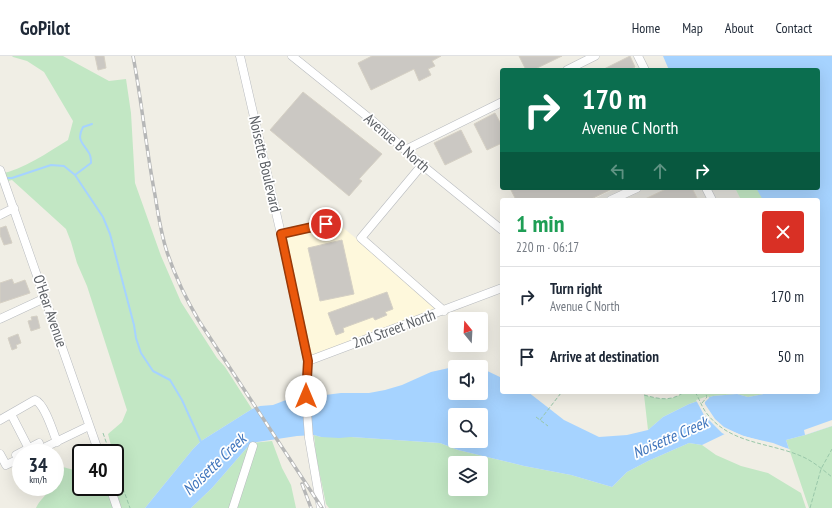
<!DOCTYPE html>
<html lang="en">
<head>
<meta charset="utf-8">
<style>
  :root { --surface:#fff; --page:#f2f2f3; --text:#1f2937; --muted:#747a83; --line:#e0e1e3 }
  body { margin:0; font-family:"PT Sans Narrow",sans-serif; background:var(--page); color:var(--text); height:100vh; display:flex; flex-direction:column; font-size:15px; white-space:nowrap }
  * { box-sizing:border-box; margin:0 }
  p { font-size:13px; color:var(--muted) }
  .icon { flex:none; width:22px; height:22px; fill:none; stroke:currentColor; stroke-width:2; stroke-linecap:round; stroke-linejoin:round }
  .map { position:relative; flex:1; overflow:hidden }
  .side { position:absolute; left:500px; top:142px; width:320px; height:196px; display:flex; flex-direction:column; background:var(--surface); border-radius:4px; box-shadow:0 4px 16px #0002 }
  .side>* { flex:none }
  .guide { position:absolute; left:500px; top:12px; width:320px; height:122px; border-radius:4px; box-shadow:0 4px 16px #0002; background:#0b6e4f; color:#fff; overflow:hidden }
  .needle { width:26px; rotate:342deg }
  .buttons { position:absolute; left:448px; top:256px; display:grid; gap:8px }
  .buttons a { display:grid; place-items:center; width:40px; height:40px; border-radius:4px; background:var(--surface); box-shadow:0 4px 16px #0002; font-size:20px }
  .speed { position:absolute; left:12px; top:388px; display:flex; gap:8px; font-size:20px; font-weight:700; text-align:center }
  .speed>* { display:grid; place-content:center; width:52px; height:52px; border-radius:50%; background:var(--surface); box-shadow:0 4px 16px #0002; line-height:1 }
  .speed small { font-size:10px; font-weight:400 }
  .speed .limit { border:2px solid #111; border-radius:6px; background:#fff; color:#111 }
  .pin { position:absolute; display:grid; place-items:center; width:34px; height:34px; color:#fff; margin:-17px; border:2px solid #fff; border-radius:50%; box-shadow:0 1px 4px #0007 }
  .me { position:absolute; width:44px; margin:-22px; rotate:0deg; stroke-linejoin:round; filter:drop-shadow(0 0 3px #0008) }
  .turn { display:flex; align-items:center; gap:14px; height:84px; padding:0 16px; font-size:18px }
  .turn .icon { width:52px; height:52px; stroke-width:2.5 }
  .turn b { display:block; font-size:28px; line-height:34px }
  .lanes { display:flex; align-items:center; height:38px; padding:0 16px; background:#0003; justify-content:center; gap:20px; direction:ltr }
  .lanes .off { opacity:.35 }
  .round { display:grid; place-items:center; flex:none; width:42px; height:42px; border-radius:4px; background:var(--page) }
  .head { display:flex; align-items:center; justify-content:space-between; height:68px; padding:0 16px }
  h1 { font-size:24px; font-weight:700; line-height:30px; color:#1e9e55 }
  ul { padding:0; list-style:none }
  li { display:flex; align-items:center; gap:12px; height:60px; padding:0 16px; border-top:1px solid var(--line) }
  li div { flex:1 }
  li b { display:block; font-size:15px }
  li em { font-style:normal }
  header { display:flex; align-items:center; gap:24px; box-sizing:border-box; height:56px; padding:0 20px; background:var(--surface); border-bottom:1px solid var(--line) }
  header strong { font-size:19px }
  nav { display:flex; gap:22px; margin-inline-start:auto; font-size:14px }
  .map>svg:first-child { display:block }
  .commercial { fill:#fef8dc }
  .industrial { fill:#e1e0da }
  .green { fill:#c2e7c4; fill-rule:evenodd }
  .water { fill:#a6d3ff; fill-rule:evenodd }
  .pier { fill:#f0eee5 }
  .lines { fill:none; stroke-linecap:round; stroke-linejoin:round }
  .stream { stroke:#a6d3ff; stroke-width:2 }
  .building { fill:#cbc8c3; stroke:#d5d0c4 }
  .minor-casing { stroke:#b8bbbf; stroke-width:9 }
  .path { stroke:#99c7a9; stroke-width:1; stroke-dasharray:4 2; stroke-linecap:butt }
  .minor { stroke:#fff; stroke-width:8 }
  .rail-casing { stroke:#b6b7b7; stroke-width:3.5 }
  .rail { stroke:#fff; stroke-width:2; stroke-dasharray:6; stroke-linecap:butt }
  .route-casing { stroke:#983908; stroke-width:10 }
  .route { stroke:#ea580c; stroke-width:7 }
  .labels { text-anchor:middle; stroke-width:3.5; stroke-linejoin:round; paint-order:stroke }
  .street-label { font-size:15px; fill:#5d6166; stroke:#fff }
  .water-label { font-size:16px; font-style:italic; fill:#4277bd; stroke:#fff }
</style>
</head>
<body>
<header>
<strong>GoPilot</strong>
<nav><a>Home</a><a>Map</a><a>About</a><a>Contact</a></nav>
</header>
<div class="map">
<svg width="832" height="452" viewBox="0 0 832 452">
  <rect width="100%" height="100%" fill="#f0eee5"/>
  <path class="commercial" d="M335 165 444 255 308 305 281 178Z"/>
  <path class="industrial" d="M616 132H735L741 144H592Z"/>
  <path class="green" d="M12 0H63L109 25 126 23 131 57 135 127 161 200 181 246 217 302 225 311 252 353 201 385 193 393 145 452H36C39 444 47 439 52 431H55V426L63 411 81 416V431H115V407L116 406 115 397H113L108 378 122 366 127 354 87 230 77 207 71 186 66 173 12 124 0 127V118C24 113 47 97 68 84L73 65 44 16 27 5 13 1Z
    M735 132H767L773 144H741Z
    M684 336H774L748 341 737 338 713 340 689 348 663 361 648 374 644 339C659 343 671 346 684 336Z
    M832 370V452H809L786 384 805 379Z
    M314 379 321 381H351L440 387 458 394 524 410 571 419 612 431 627 416 648 405 689 387 702 389 716 399 741 410 768 417 801 437 806 452H329L326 448 316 400ZM455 407H481V433H455Z
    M272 385 282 412 291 429 296 452H191L212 432 251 387Z"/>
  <path class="water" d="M663 0H832V370L805 379 786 384 789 393 744 380 731 375 702 389 689 387 648 405 627 416 612 431 571 419 524 410 458 394 440 387 351 381 339 382 321 381 314 379 297 380 251 387 212 432 191 452H145L193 393 201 385 252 353 260 350 273 349 286 344 341 337H369L385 334 402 329 431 316 458 310 472 309 477 311H455V337H481V312L502 322V336H528L564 364 599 381 627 379 648 374 663 361 689 348 713 340 737 338 748 341 774 336H818V144H763L756 132H818V14H669ZM455 359H481V385H455Z"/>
  <path class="pier" d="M708 340 709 342 705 346V348L715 363 724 371 743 380 773 387 791 394 789 395 743 382 731 377 726 379 722 377 704 359 696 344Z
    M832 364V370L805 379 804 374Z"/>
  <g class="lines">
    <path class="stream" d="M75 119 91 107C91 104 91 100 89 97 83 87 76 84 83 71L92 68
      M6 122H12L51 109 64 110 75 119 103 161 110 178 134 269 136 282 141 297 153 315 170 324 182 344 201 386"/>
  </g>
  <path class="building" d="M95 0H104L106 12 98 14Z
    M372 0H441L432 5 435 10 428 13 431 19 419 25 414 13 371 34 358 7Z
    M519 0H562L533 14H526Z
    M630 0 635 11 630 14H602Z
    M303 36 382 98 359 123 362 125 349 140 270 74Z
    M495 57 502 70V87L487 94 474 68Z
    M461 74 472 96 445 109 434 87Z
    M510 132H614L589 144H516Z
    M668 132H692L698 144H643Z
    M6 170 12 187 4 189 0 179V172Z
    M342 184 354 238 320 245 308 192Z
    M12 223 14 228 25 224 30 237 0 247V227Z
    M387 236 393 253 385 256 387 259 375 264 373 261 343 272 344 276 336 279 328 257Z
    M37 260 40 272 31 275 28 265 32 264 31 261Z
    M18 278 21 287 16 289 17 292 12 294 8 282Z"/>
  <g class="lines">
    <defs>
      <path id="minor" d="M240 0 281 178 308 305 306 341 309 382 321 452
        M292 0 374 66 422 109 502 174
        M638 0 645 14
        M567 14 595 0
        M405 94 502 46
        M422 109 361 182 444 255
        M0 114 99 397
        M706 132 712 144
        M611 144 637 132
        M0 159 14 152
        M281 178 326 168
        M0 263 45 242
        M308 305 502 232
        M11 358 29 393
        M0 364 35 344C45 348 53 376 57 386
        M33 397 89 370
        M0 398 6 409 21 402
        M16 399 39 387
        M110 431 117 452
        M233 452 253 390"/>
    </defs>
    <use href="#minor" class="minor-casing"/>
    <path class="path" d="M695 336C699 342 701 349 705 355 728 388 768 386 801 400 813 405 823 414 832 421
      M644 339C659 343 671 346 684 336
      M702 347 707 341 705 336
      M536 361 548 370
      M540 364 561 337
      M103 377 110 397
      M115 410 130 452
      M810 452 821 413 832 393"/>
    <use href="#minor" class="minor"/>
    <defs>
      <path id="rail" d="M133 0C142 46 146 93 155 139 158 158 161 178 167 196 175 220 186 243 199 265L322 452
        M302 428 311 452"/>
    </defs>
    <use href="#rail" class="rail-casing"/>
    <use href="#rail" class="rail"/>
  </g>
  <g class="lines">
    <defs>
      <path id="route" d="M306 340 308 305 281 178 326 168"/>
    </defs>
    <use href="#route" class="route-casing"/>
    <use href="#route" class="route"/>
  </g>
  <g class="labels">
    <g class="street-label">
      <text transform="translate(397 87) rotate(41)" y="5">Avenue B North</text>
      <text transform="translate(265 108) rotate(77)" y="5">Noisette Boulevard</text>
      <text transform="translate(50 255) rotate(71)" y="5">O'Hear Avenue</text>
      <text transform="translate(394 273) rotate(-20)" y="5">2nd Street North</text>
    </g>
    <g class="water-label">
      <text transform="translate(670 381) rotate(-24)" y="6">Noisette Creek</text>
      <text transform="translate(214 408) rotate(-44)" y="6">Noisette Creek</text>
    </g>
  </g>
</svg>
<div class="buttons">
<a><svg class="needle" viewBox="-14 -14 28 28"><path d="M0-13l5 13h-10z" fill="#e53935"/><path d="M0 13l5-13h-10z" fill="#747a83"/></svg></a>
<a><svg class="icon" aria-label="sound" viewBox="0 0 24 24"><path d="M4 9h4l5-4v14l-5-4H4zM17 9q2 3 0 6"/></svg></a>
<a><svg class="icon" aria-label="search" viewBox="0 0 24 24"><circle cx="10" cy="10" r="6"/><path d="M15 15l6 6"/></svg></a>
<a><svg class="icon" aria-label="layers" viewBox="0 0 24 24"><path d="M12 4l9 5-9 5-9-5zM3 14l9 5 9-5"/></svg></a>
</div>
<div class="speed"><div>34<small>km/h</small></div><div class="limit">40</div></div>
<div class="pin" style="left:326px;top:168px;background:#d93025"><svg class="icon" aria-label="arrive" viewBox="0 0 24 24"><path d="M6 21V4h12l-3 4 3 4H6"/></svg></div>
<svg class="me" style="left:306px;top:340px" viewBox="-20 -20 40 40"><circle r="19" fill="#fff"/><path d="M0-13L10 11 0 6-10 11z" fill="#ea580c"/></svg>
<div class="guide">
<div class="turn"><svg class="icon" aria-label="right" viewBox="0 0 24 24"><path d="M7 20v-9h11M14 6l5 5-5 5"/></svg><div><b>170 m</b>Avenue C North</div></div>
<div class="lanes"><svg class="icon off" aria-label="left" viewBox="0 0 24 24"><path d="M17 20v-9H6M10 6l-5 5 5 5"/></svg><svg class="icon off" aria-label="ahead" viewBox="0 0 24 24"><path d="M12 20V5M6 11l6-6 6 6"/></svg><svg class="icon" aria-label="right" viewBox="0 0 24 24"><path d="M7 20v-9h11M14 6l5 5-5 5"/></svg></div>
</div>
<section class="side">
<div class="head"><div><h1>1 min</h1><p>220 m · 06:17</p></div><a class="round" style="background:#d93025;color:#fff"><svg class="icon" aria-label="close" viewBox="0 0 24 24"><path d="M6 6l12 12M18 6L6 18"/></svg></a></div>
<ul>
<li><svg class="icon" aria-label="right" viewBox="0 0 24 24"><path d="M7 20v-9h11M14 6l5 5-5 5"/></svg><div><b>Turn right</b><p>Avenue C North</p></div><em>170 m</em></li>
<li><svg class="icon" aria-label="arrive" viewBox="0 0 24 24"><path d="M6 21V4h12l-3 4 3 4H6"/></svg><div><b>Arrive at destination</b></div><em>50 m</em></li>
</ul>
</section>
</div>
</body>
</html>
